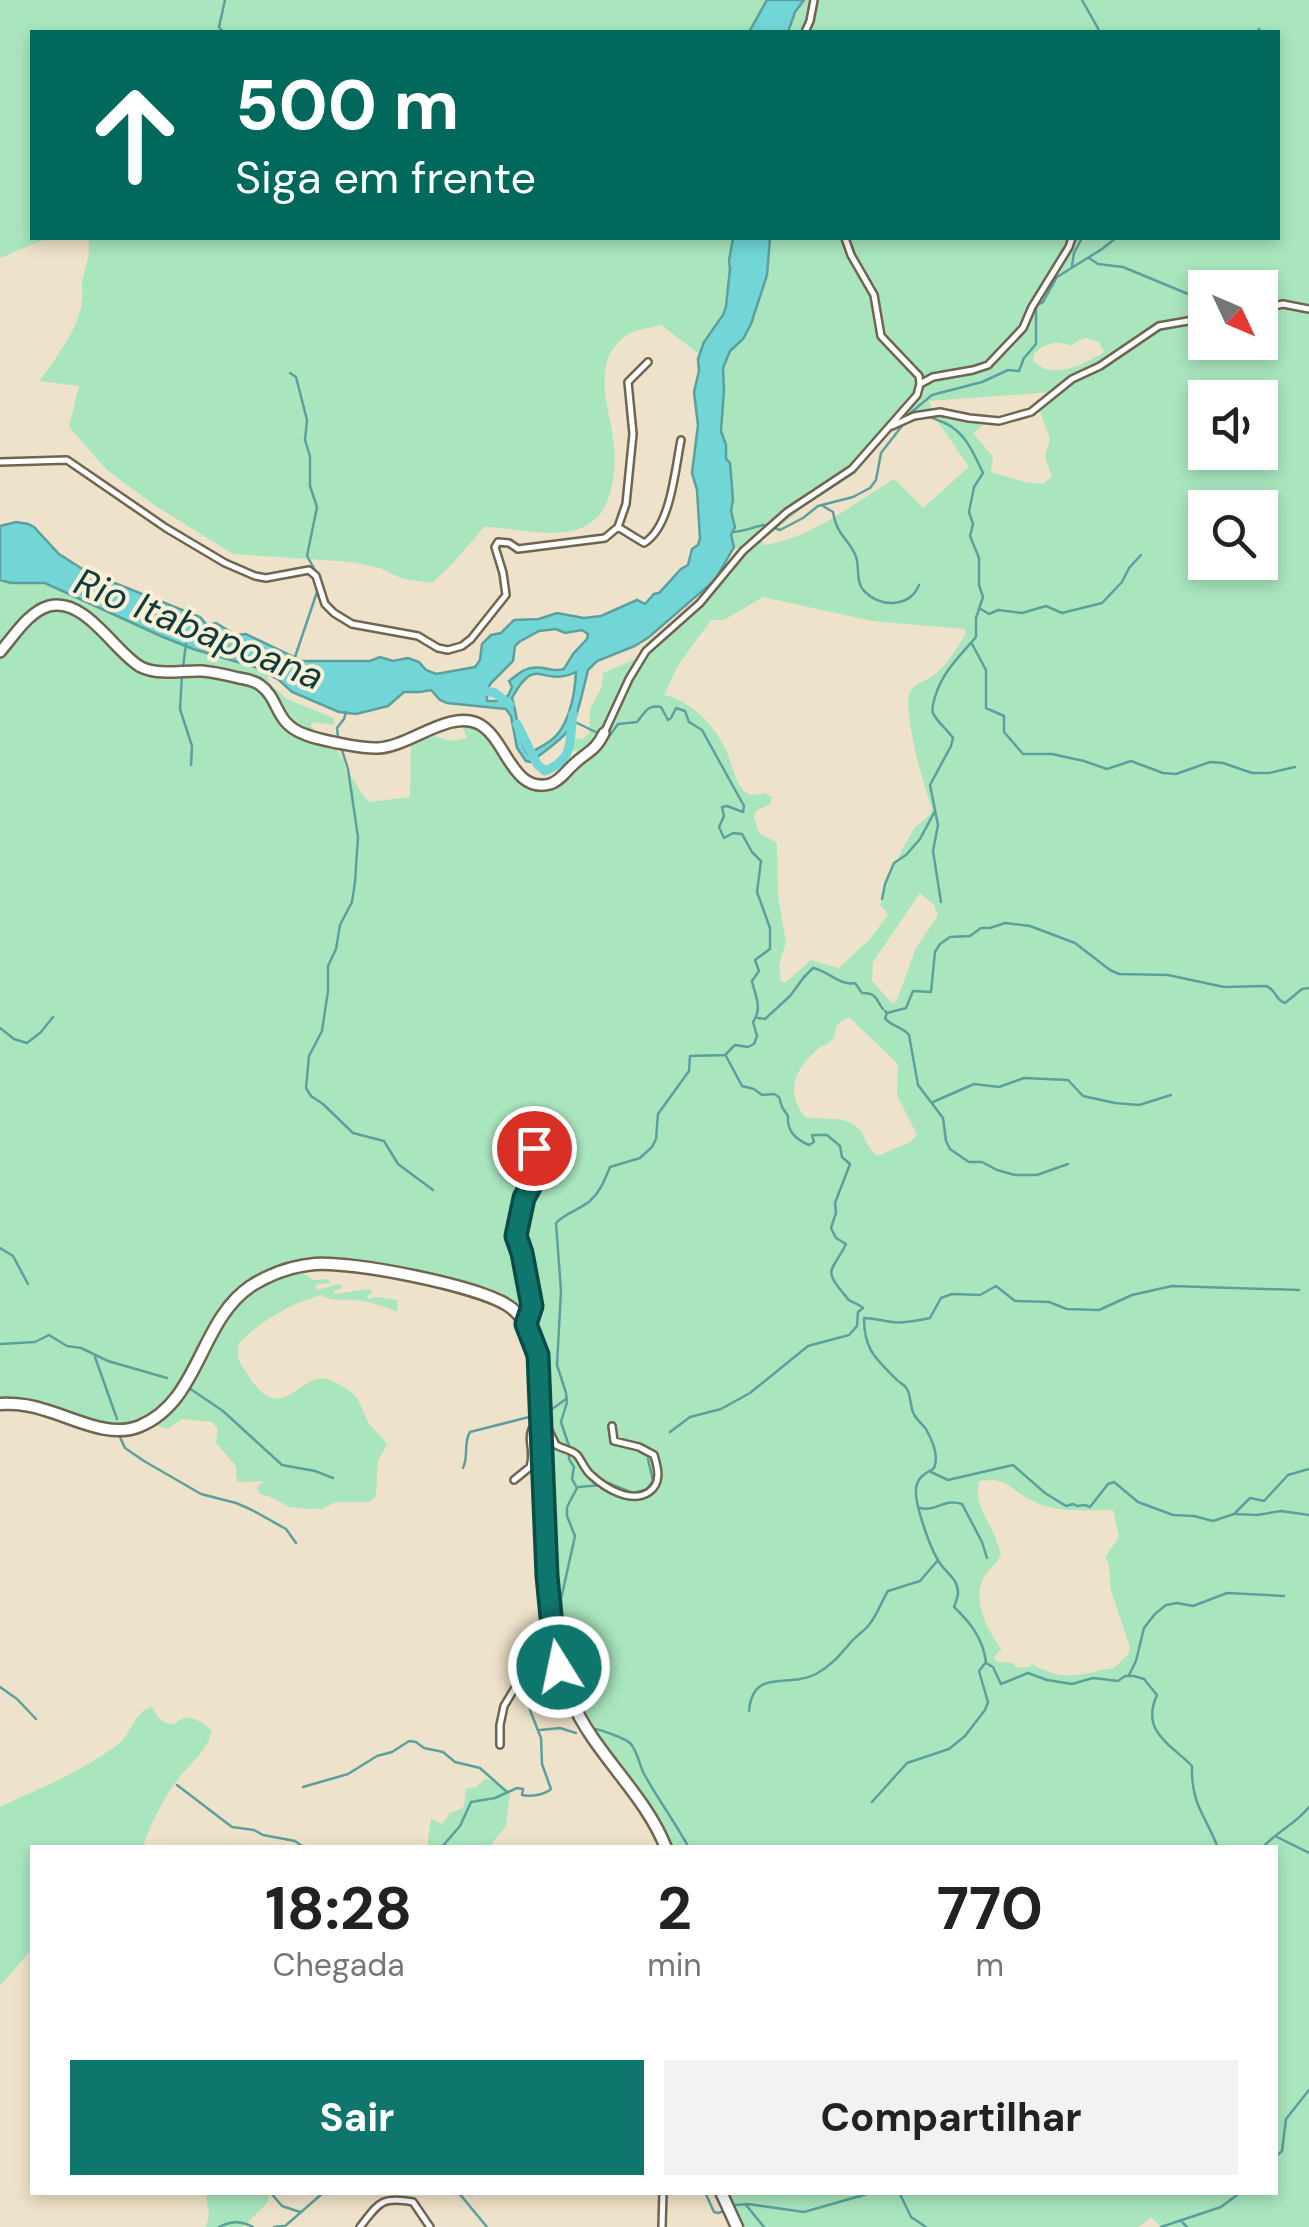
<!DOCTYPE html>
<html lang="pt">
<head>
<meta charset="utf-8">
<style>
  :root { --surface:#fff; --page:#f2f2f2; --text:#222; --muted:#767676; --accent:#0f766e }
  body { margin:0; font-family:"DM Sans",sans-serif; background:var(--page); color:var(--text); height:100vh; display:flex; flex-direction:column; font-size:38px; white-space:nowrap }
  * { box-sizing:border-box; margin:0 }
  p { font-size:32px; color:var(--muted) }
  .icon { flex:none; width:55px; height:55px; fill:none; stroke:currentColor; stroke-width:2; stroke-linecap:round; stroke-linejoin:round }
  .map { position:relative; flex:1; overflow:hidden }
  .details { position:absolute; left:30px; top:1845px; width:1248px; height:350px; display:flex; flex-direction:column; background:var(--surface); border-radius:0px; box-shadow:0 5px 15px #0003 }
  .details>* { flex:none }
  .guide { position:absolute; left:30px; top:30px; width:1250px; height:210px; border-radius:0px; box-shadow:0 5px 15px #0003; background:#00695c; color:#fff; overflow:hidden }
  .needle { width:65px; rotate:134deg }
  .fabs { position:absolute; left:1188px; top:270px; display:grid; gap:20px }
  .fabs a { display:grid; place-items:center; width:90px; height:90px; border-radius:0px; background:var(--surface); box-shadow:0 5px 15px #0003; font-size:50px }
  .pin { position:absolute; display:grid; place-items:center; width:85px; height:85px; color:#fff; margin:-42px; border:5px solid #fff; border-radius:50%; box-shadow:0 2px 10px #0007 }
  .me { position:absolute; width:110px; margin:-55px; rotate:350deg; stroke-linejoin:round; filter:drop-shadow(0 0 8px #0008) }
  .turn { display:flex; align-items:center; gap:35px; height:210px; padding:0 40px; font-size:45px }
  .turn .icon { width:130px; height:130px; stroke-width:2.5 }
  .turn b { display:block; font-size:70px; line-height:85px }
  .eta { display:flex; justify-content:space-evenly; align-items:center; height:170px; text-align:center }
  .eta b { font-size:60px; font-weight:700; line-height:70px }
  .action { display:flex; gap:20px; margin-top:auto; padding:20px 40px }
  .action a { flex:1; height:115px; border-radius:0px; background:var(--accent); color:#fff; font-size:40px; font-weight:700; line-height:115px; text-align:center }
  .action a+a { background:var(--page); color:var(--text) }
  .map>svg:first-child { display:block }
  .green { fill:#a9e6be; fill-rule:evenodd }
  .water { fill:#72d6d6; stroke:#5ca09e; stroke-width:2.5; fill-rule:evenodd }
  .lines { fill:none; stroke-linecap:round; stroke-linejoin:round }
  .stream { stroke:#5ca09e; stroke-width:2.5 }
  .river { stroke:#72d6d6; stroke-width:9 }
  .street-casing { stroke:#706550; stroke-width:10 }
  .secondary-casing { stroke:#706550; stroke-width:14 }
  .primary-casing { stroke:#706550; stroke-width:15 }
  .street { stroke:#fff; stroke-width:5 }
  .secondary { stroke:#fff; stroke-width:9 }
  .primary { stroke:#fff; stroke-width:10 }
  .route-casing { stroke:#0a4d48; stroke-width:25 }
  .route { stroke:#0f766e; stroke-width:18 }
  .labels { text-anchor:middle; stroke-width:8; stroke-linejoin:round; paint-order:stroke }
  .water-label { font-size:38px; font-style:italic; fill:#0c3c3d; stroke:#fcefd7 }
</style>
</head>
<body>
<div class="map">
<svg width="1309" height="2227" viewBox="0 0 1309 2227">
  <rect width="100%" height="100%" fill="#efe2ca"/>
  <path class="green" d="M0 0H767L749 32H32V238H48L0 258Z
    M804 0H1309V2227H1161L1151 2217 1138 2227H742L726 2193 1275 2192V1848L672 1847C659 1802 616 1768 592 1727 552 1660 554 1586 551 1511V1504L555 1501 554 1481 543 1352 531 1322 515 1303 502 1293 487 1287 329 1261 246 1286 222 1307 169 1402 150 1417 122 1426 109 1425 44 1404 22 1401 0 1402V580L45 583 163 637 193 649 255 667 266 673 271 685 287 699 334 718V725L312 722 311 726C326 743 343 747 346 772 357 781 359 793 369 802L410 797 411 742 424 734 452 741 467 738 460 721 479 725 533 787C557 790 573 777 579 754L577 751 566 750 572 737 582 739 589 734 590 709 602 686 603 673 638 658 663 642 709 600 744 551 734 547C731 537 734 531 733 522 731 503 731 483 730 464L726 460V445L720 431 724 390 723 368 730 351 747 333 751 324 760 293 765 283 770 238H1278V32H788L795 11ZM1205 288H1260V342H1205ZM1086 338 1099 342 1104 352C1084 364 1051 382 1033 360L1034 354C1045 342 1057 340 1072 346L1077 341ZM1053 392 1040 412 1050 438 1045 457 1052 476 1043 484 1025 482 991 472 993 457 973 433 983 425 960 416 932 410 929 401ZM1205 398H1260V452H1205ZM923 416H934L969 467 923 508 894 479C854 503 811 539 763 545L762 541 805 506 855 474 890 433ZM1205 508H1260V562H1205ZM763 597 872 621 965 629V635C956 650 945 669 929 678 923 682 914 684 910 692 902 710 924 788 932 808L930 815 915 827 902 849 898 860 892 865 880 905 888 914 887 916 870 939 839 968 811 960 785 983 781 981 779 965 786 942 778 896 777 846 776 842 759 833 754 817 756 811 770 804 772 797 765 793C761 793 753 796 749 794 736 789 732 764 727 752 715 726 692 701 664 695L679 664 711 620H724ZM920 893 934 905 938 915 916 948 898 997 895 1002 892 1003 872 981 873 962ZM849 1017 898 1064 897 1095 917 1135 910 1142 878 1156C865 1146 868 1141 860 1130 847 1114 823 1121 805 1117 785 1091 794 1070 818 1049 822 1045 828 1045 831 1041 839 1032 830 1026 849 1017ZM993 1480C1009 1482 1014 1491 1027 1498 1055 1514 1083 1510 1113 1510L1119 1537 1105 1557 1109 1565 1111 1591 1130 1647 1128 1654 1114 1668C1079 1674 1065 1683 1032 1664L1029 1667H1016L1013 1663 998 1662 994 1659 998 1651H1002C989 1630 973 1607 982 1581 986 1570 997 1565 1001 1554 998 1546 996 1537 992 1530 983 1511 975 1502 979 1481Z
    M87 238H733L729 261 730 269 726 307 699 354 661 325C649 328 633 330 624 337 589 365 611 410 614 446 616 464 614 483 608 499 603 514 591 526 576 530 545 538 514 527 484 527L453 563 432 583 403 579 380 568 352 562 233 554 154 505 107 470 69 427 79 386 39 381C55 360 79 328 82 302 83 293 81 286 83 277 86 264 92 251 87 238Z
    M301 1271 313 1280 328 1279 330 1283 317 1284 315 1288 319 1290 337 1284 343 1286 341 1289 334 1291V1294L369 1289 373 1293 367 1296 369 1299 378 1297 398 1300 397 1312C385 1306 368 1301 355 1300 343 1299 332 1302 321 1295 290 1304 262 1320 239 1343 236 1357 239 1361 246 1372 284 1435 299 1365 332 1381 358 1394 356 1395 367 1420 372 1429 382 1436 387 1445L378 1460 376 1496 369 1502H336L321 1509H308L289 1507 271 1497 260 1494 257 1487 264 1481 237 1482 236 1466 216 1443 218 1429 212 1422 182 1419 168 1429 152 1424 186 1398 230 1310 251 1292 268 1281Z
    M152 1707C159 1718 160 1724 175 1724 187 1711 201 1721 212 1731 206 1754 188 1764 175 1783 161 1803 151 1825 142 1847L32 1848V1949L0 1986V1807C40 1788 81 1772 117 1745 132 1734 133 1712 152 1707Z
    M485 1779 496 1781 510 1792 506 1826 489 1847H427L431 1819 442 1824 450 1813 459 1810 464 1806 466 1788 476 1787Z
    M206 2193H267L269 2198 266 2204 243 2227H206L209 2215Z"/>
  <path class="water" d="M767 0H804L795 12 788 32H749Z
    M733 238H770L767 275 751 324 743 339 730 351 723 368 724 390 721 431 726 445V459L730 463 733 500 731 511 735 527 731 535 734 547 715 580 649 637 635 646 597 661 588 670C585 682 578 714 573 724 564 739 544 751 531 762L526 761 517 748 511 716 506 709 447 703 440 700 431 690 420 692H404L388 706 356 714 339 712 292 692 279 680 255 667 193 649 163 637 45 583H11L0 580V526L16 522 28 524 34 527 59 554 87 572 200 617 207 625 216 623 236 635 246 634 302 661H370L380 657 393 661 408 658 419 662 426 670 436 674 475 667 480 660 482 644 491 635 501 633 514 620 539 619 557 613 584 618 601 616 637 600 645 604 654 594 659 593 681 569 688 565 692 549 698 545 700 538 697 490 692 473 698 425 694 392 699 371 698 359 704 342 723 315 726 307 730 269 729 261ZM556 629 565 633 582 630 588 634 587 639 573 654 564 669C551 673 544 665 531 668 522 669 516 676 509 681L512 687 508 696 497 701H487V690L491 683 513 661 515 646 519 642 539 631ZM576 672C575 694 569 728 550 741 543 746 535 750 528 754 519 742 517 714 512 698 537 652 541 689 576 672Z"/>
  <g class="lines">
    <path class="stream" d="M1082 0 1100 32
      M223 32 219 27 225 0
      M1258 32 1259 29
      M1089 258 1098 264 1123 267 1205 301
      M1072 266 1074 253 1082 238
      M290 373 296 377 307 420 305 440 310 456V486L317 507 307 556 320 579
      M908 415 932 395 982 382 1008 370 1019 371 1024 358 1036 344V306L1043 302 1057 277 1102 249 1116 238
      M929 416C934 419 940 421 945 423 966 433 974 454 983 473L974 487 969 512 973 524 970 536 979 558V585L983 597 976 618V637C959 657 943 671 935 697 934 702 931 707 933 713 936 721 948 730 953 738L951 746 930 785 938 825 933 851 941 902
      M823 506 833 512C837 535 846 536 855 554 861 567 854 581 865 592 882 608 910 607 919 585
      M774 528 780 530 803 518 818 506 853 497 870 488 876 480 881 453 905 422
      M733 532C745 531 753 527 764 525
      M979 608 989 614 998 610 1022 613 1046 606 1062 613 1102 603 1122 582 1129 568 1141 555
      M972 644 986 670V708L1004 716V732L1023 754H1052L1084 761 1107 769 1131 761 1163 773 1176 774 1210 762 1223 763 1252 773H1269L1295 767
      M295 657 317 592
      M183 667 186 644
      M182 675 180 709 192 746 191 765
      M338 737 337 728 344 719 346 712
      M341 747 348 769 358 837 355 882 352 902 340 925 336 949 328 966V991L322 1031 309 1056 306 1088 311 1096 323 1104 353 1133 384 1141 398 1164 433 1190
      M882 899 885 884 894 863 906 855 920 839 935 811
      M885 1011 887 1013 885 1018C891 1027 902 1026 909 1035L918 1085 943 1118 946 1141 950 1149 969 1162H982L997 1170 1015 1175H1037L1068 1164
      M887 1013 906 1008 913 991 931 992 935 952 940 944 950 937 970 936 981 928H990L1005 923 1030 926 1075 943 1110 970 1119 974 1168 975 1224 987 1266 986C1276 989 1275 1000 1285 1003L1302 989 1309 988
      M758 1018 765 1019 790 996 804 977 813 968C829 971 839 986 855 983L862 993C878 994 874 997 883 1009
      M0 1028 14 1039 27 1043 41 1032 53 1017
      M933 1102 974 1084 999 1087 1024 1078 1068 1080 1083 1096 1115 1103 1139 1105 1171 1095
      M0 1248 13 1256 28 1284
      M864 1318C864 1349 875 1358 895 1378 900 1384 902 1382 907 1389 911 1396 910 1405 913 1412 916 1421 924 1424 927 1431 933 1442 939 1457 934 1468 927 1473 920 1475 917 1484 911 1498 932 1554 942 1566 949 1575 958 1580 958 1593 958 1597 955 1604 954 1607 971 1623 983 1639 986 1662L979 1671 988 1702 985 1710 965 1736 949 1749 907 1763 872 1802
      M864 1318C874 1318 882 1321 892 1322 902 1324 920 1320 930 1318L941 1298 952 1294 980 1295 996 1286 1015 1301 1049 1302 1067 1309 1099 1310 1132 1295 1172 1286 1299 1290
      M0 1344 35 1342 49 1335 67 1346 81 1348 108 1361 167 1378
      M95 1357 117 1419
      M189 1388 223 1411 282 1465 315 1471 333 1478
      M548 1412 566 1399
      M670 1432 690 1417 721 1409 750 1393 808 1346 849 1335 857 1326 858 1312 863 1308C859 1304 853 1303 849 1300 847 1299 846 1296 844 1294 821 1268 834 1270 846 1244L836 1238 831 1228 836 1213 835 1203 850 1164 842 1157 840 1146 827 1135H812L814 1142 809 1145C795 1139 787 1131 788 1116L782 1107 779 1097 774 1094 762 1095 754 1089 742 1086 726 1056
      M119 1435 125 1448 144 1461 201 1494 236 1503 252 1510 286 1529 296 1543
      M570 1449 561 1422 567 1402 566 1393 557 1365 561 1291 556 1223C565 1213 579 1210 590 1201 601 1191 605 1179 610 1167L640 1158 652 1147 656 1139 658 1114 689 1071 690 1056 725 1055 735 1045 748 1047 754 1044 757 1036 753 1022C763 1008 755 996 752 981L759 971 755 960 770 949V928L757 892 761 861 752 852 742 834 733 833 724 838 719 827 724 816 722 807 727 806 743 812 744 806 702 730 689 722 685 711 676 708 671 718 668 720 661 707C647 704 645 713 637 722L618 724 608 738 573 721
      M463 1468C469 1456 463 1443 470 1432L537 1415
      M931 1472 948 1480 1013 1465 1045 1493 1066 1506 1073 1504 1077 1506 1085 1505 1090 1507 1108 1484 1114 1482 1138 1502 1173 1515 1194 1516 1213 1521 1234 1514 1250 1498 1264 1501 1288 1475 1309 1469
      M608 1483 633 1493 646 1490 653 1481 648 1459
      M579 1487 600 1485
      M920 1508C938 1512 942 1498 962 1504L982 1542 987 1558
      M1235 1514 1257 1515 1281 1511 1309 1515
      M558 1644 564 1631 561 1599 575 1536 567 1516V1507L577 1488 572 1479 574 1467 569 1459V1454
      M986 1663 993 1667 1001 1684 1028 1673 1047 1680 1072 1684 1093 1678 1118 1681 1125 1676H1134L1144 1679 1157 1695C1140 1732 1171 1744 1192 1766 1191 1805 1205 1814 1218 1848
      M1129 1675 1136 1661 1144 1628 1155 1614 1166 1605 1177 1603 1193 1606 1227 1593 1284 1596
      M0 1687 17 1699 36 1719
      M749 1711C753 1667 787 1689 816 1674 831 1666 840 1655 851 1642 856 1636 863 1632 868 1626 877 1616 881 1602 888 1591L920 1581 938 1560
      M594 1729C600 1729 626 1739 630 1743 637 1750 639 1763 643 1772 657 1798 675 1822 689 1848
      M540 1730 560 1728 576 1733
      M177 1785 232 1827 254 1830 263 1835 295 1841 305 1848
      M303 1787 348 1774 377 1756 392 1752 409 1741 416 1742 424 1748 443 1752 455 1762 480 1768 507 1792
      M1275 1836 1309 1853
      M441 1848 460 1826 471 1802 495 1798 517 1788 523 1789 522 1795C531 1797 544 1795 551 1789L542 1764 541 1738 530 1710V1698L525 1686 550 1649
      M1262 1848C1276 1832 1296 1824 1309 1807
      M1275 2157 1282 2151 1286 2119 1309 2090
      M270 2192 282 2206 300 2212
      M458 2192 487 2227
      M705 2192 714 2212 718 2213 724 2211
      M899 2192 911 2217 926 2227
      M735 2205 748 2204 804 2212 874 2192
      M746 2205 764 2227
      M1181 2221 1187 2227
      M219 2227C230 2221 241 2220 253 2227
      M274 2227 283 2226
      M284 2227 324 2192
      M1161 2227 1221 2207 1241 2192"/>
    <path class="river" d="M475 689 495 693 510 705
      M517 724 537 764 545 771C575 759 569 741 573 714"/>
    <defs>
      <path id="street" d="M805 32 810 21 814 0
        M1260 309 1283 304 1309 309
        M920 384 933 377 973 370 988 365 1023 328 1032 307 1069 247 1072 238
        M892 426 914 416 940 412 969 418 999 421 1031 412 1072 379 1100 366 1159 326 1205 318
        M0 462 67 460 166 528 225 563 255 576 266 578 309 570 316 576 325 604 334 613 352 624 418 636 438 648 448 650 462 646 471 639 506 595 503 573 495 547 498 542 509 543 518 549 605 538 618 527 626 504 633 434 628 382 648 362
        M618 527 644 543C671 527 675 469 681 440
        M605 731 629 679 646 651 700 603 743 551 787 512 852 469 917 395 920 384 919 376 881 336 874 295 851 255 845 238
        M528 1321C542 1292 511 1251 519 1219 522 1206 538 1176 537 1166 537 1163 532 1154 530 1151L534 1148
        M514 1480 530 1467C537 1445 520 1436 542 1417L556 1445C563 1449 572 1450 577 1455 582 1461 585 1470 591 1475 605 1488 631 1504 649 1492 662 1483 658 1468 654 1455L639 1447 614 1441 612 1426
        M500 1745V1725L504 1706 550 1630
        M360 2227C379 2203 381 2196 413 2202L430 2227
        M662 2227 663 2192"/>
      <path id="secondary" d="M0 652C14 636 28 612 49 606 86 597 115 653 141 667 159 676 183 670 202 671 214 672 227 675 239 678 245 679 255 681 260 685 280 699 274 723 304 734 318 740 364 749 378 748 409 747 449 709 479 724 506 738 512 794 550 784 560 781 566 771 573 765 586 752 595 752 604 733"/>
      <path id="primary" d="M0 1404C16 1403 30 1405 45 1410 74 1418 110 1439 140 1426 200 1401 199 1321 251 1286 270 1274 292 1266 315 1264 352 1261 475 1285 507 1305 525 1316 533 1335 538 1355 542 1404 544 1453 545 1501 547 1569 545 1636 571 1699 594 1754 644 1792 666 1848
        M721 2192 737 2227"/>
    </defs>
    <use href="#street" class="street-casing"/>
    <use href="#secondary" class="secondary-casing"/>
    <use href="#primary" class="primary-casing"/>
    <use href="#street" class="street"/>
    <use href="#secondary" class="secondary"/>
    <use href="#primary" class="primary"/>
  </g>
  <g class="lines">
    <defs>
      <path id="route" d="M534 1148 530 1152 538 1164 536 1176 524 1198 516 1236 522 1253 532 1306 526 1324 538 1355 547 1576 554 1648 559 1667"/>
    </defs>
    <use href="#route" class="route-casing"/>
    <use href="#route" class="route"/>
  </g>
  <g class="labels">
    <g class="water-label">
      <text transform="translate(199 629) rotate(22)" y="13">Rio Itabapoana</text>
    </g>
  </g>
</svg>
<div class="fabs">
<a><svg class="needle" viewBox="-14 -14 28 28"><path d="M0-13l5 13h-10z" fill="#e53935"/><path d="M0 13l5-13h-10z" fill="#767676"/></svg></a>
<a><svg class="icon" aria-label="sound" viewBox="0 0 24 24"><path d="M4 9h4l5-4v14l-5-4H4zM17 9q2 3 0 6"/></svg></a>
<a><svg class="icon" aria-label="search" viewBox="0 0 24 24"><circle cx="10" cy="10" r="6"/><path d="M15 15l6 6"/></svg></a>
</div>
<div class="pin" style="left:534px;top:1148px;background:#d93025"><svg class="icon" aria-label="arrive" viewBox="0 0 24 24"><path d="M6 21V4h12l-3 4 3 4H6"/></svg></div>
<svg class="me" style="left:559px;top:1667px" viewBox="-20 -20 40 40"><circle r="17" fill="#0f766e" stroke="#fff" stroke-width="3"/><path d="M0-11L8 9 0 5-8 9z" fill="#fff"/></svg>
<div class="guide">
<div class="turn"><svg class="icon" aria-label="ahead" viewBox="0 0 24 24"><path d="M12 20V5M6 11l6-6 6 6"/></svg><div><b>500 m</b>Siga em frente</div></div>
</div>
<section class="details">
<div class="eta">
<div><b>18:28</b><p>Chegada</p></div>
<div><b>2</b><p>min</p></div>
<div><b>770</b><p>m</p></div>
</div>
<div class="action"><a>Sair</a><a>Compartilhar</a></div>
</section>
</div>
</body>
</html>
